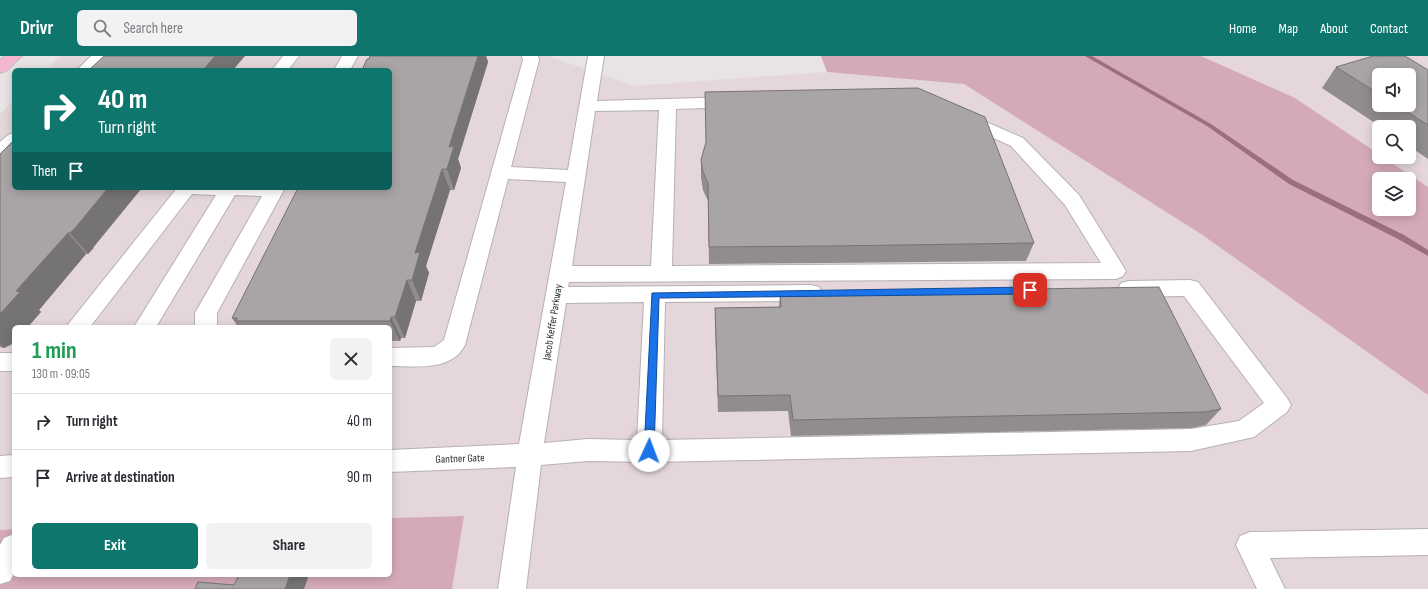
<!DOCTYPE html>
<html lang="en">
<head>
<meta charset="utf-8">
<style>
  :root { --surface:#fff; --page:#f2f2f3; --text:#2b2b33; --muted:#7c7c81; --line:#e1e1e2; --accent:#0f766e }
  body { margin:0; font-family:"Sofia Sans Condensed",sans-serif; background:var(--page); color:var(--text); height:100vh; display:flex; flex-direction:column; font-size:15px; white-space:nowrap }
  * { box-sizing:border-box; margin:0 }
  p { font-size:13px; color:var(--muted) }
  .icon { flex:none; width:22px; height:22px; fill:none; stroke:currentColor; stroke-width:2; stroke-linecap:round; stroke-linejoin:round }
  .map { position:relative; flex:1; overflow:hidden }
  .details { position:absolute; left:12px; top:269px; width:380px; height:252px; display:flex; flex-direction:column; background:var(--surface); border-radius:6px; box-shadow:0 2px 10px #0003 }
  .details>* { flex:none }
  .hud { position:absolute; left:12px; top:12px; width:380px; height:122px; border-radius:6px; box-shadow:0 2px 10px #0003; background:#0f766e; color:#fff; overflow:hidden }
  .tools { position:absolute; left:1372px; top:12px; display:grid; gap:8px }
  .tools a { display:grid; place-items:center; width:44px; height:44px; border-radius:6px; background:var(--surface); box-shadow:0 2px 10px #0003; font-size:20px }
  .pin { position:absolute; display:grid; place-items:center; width:34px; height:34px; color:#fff; margin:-17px; border-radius:8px; box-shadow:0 2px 6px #0006 }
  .me { position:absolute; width:44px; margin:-22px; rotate:2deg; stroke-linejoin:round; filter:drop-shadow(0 0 3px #0008) }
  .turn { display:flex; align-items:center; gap:14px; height:84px; padding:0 20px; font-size:18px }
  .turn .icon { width:52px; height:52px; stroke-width:2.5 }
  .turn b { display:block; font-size:28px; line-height:34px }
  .then { display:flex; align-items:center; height:38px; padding:0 20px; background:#0003; gap:8px; font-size:15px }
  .round { display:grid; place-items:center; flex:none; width:42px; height:42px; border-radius:6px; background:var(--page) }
  .headline { display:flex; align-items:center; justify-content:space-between; height:68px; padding:0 20px }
  h1 { font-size:24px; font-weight:700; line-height:30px; color:#1e9e55 }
  .action { display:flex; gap:8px; margin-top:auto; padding:8px 20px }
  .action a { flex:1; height:46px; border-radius:6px; background:var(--accent); color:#fff; font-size:16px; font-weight:700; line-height:46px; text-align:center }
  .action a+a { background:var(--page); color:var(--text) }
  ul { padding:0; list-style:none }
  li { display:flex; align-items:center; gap:12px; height:56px; padding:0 20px; border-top:1px solid var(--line) }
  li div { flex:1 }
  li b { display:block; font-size:15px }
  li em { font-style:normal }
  header { display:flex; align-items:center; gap:24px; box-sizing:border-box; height:56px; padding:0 20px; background:var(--accent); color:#fff }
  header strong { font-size:19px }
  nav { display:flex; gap:22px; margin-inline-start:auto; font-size:14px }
  .search { width:280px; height:36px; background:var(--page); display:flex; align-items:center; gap:10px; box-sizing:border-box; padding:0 14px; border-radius:6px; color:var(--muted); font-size:15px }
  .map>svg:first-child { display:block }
  .built { fill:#e4d6da; fill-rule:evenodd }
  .green { fill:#d5aab8; fill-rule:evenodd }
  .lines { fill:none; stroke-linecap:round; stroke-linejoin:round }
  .stream { fill:#9c6e7f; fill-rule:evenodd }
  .minor-casing { stroke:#b6b1b2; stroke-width:2 }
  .major-casing { stroke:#c0c0c0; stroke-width:2 }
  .minor { fill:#fff; fill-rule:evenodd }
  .major { fill:#f5b7cf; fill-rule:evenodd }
  .wall { fill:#918d8f; fill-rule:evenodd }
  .shaded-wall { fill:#767374 }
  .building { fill:#a9a4a6; stroke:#767374 }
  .route { fill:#1a73e8; stroke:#114b97 }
  .labels { text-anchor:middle; stroke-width:4; stroke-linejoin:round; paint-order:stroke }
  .street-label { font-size:11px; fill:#2e2c2c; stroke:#fff }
</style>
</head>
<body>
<header>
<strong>Drivr</strong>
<div class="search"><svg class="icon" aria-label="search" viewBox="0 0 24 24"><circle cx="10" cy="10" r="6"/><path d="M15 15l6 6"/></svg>Search here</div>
<nav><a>Home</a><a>Map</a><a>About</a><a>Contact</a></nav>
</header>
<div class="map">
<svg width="1428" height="533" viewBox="0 0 1428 533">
  <rect width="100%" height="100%" fill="#e8e3e4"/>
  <path class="built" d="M61 0H548L634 30 827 16 964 28 1201 178 1428 339V533H452L464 460 390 462V271H14V473L0 474V58L14 44V132H390V14H46Z
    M1201 0H1428V131L1383 101H1409V71H1379V98L1295 42ZM1379 19H1409V49H1379Z"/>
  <path class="green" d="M821 0H1201L1295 42 1379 98V101H1383L1428 131V339L1201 178 964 28 827 16ZM1379 123H1409V153H1379Z
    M464 460 452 533H0V474L14 473V519H390V462Z"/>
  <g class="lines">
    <path class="stream" d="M1085 0H1092L1211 68 1293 124 1404 179 1428 194V200L1398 183 1289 128 1207 70Z"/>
    <defs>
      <path id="minor" d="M91 0H108L94 14H77Z
        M283 0H299L288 14H272Z
        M342 0H358L350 14H334Z
        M522 0H538L539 4 511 111 568 114 588 0H604L597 45 734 41 740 42 743 46 740 50 734 51 676 53 672 210 1101 207 1065 149 1011 90 957 65 954 61 957 57 963 56 1023 82 1079 139 1126 215 1123 220 1116 223 569 226 568 231 811 229 819 231 822 237 819 243 811 245 665 246 662 384 1191 373 1239 365 1264 347 1184 240 1129 241 1121 239 1118 233 1121 227 1129 225 1190 224 1198 226 1287 342 1291 349 1287 356 1254 381 1191 395 649 406 588 405 541 409 526 533H498L516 411 390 416V394L519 388 566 126 508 123 465 289C451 316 415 310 390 310V292L434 291 444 284 523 4ZM659 54 651 210H572L595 55ZM644 246 637 384 588 383 544 387 566 247Z
        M14 77V93L6 100 0 102V86L8 79Z
        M177 132H285L217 257V271H195V257L262 140 235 139 156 271H134L216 139 192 138 90 271H66Z
        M0 297H14V315H0Z
        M14 399V421L0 422V400Z
        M1428 473V499L1270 502 1285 533H1257L1236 489 1240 480 1250 476Z
        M14 478V517L10 525 0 528V489L4 482Z"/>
      <path id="major" d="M4 0H22L6 15 0 17V4Z"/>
    </defs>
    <use href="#minor" class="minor-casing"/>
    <use href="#major" class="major-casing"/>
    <use href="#minor" class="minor"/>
    <use href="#major" class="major"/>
  </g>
  <path class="wall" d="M370 0H486L488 6 458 103 461 112 454 134H450L426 210 429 217 421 245H416L405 282H401L400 285H390V271H238L232 262 390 132 369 3Z
    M1336 11 1428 14V103L1409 90V71H1381L1322 32ZM1379 19 1409 49H1379Z
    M706 87 1034 187 1026 205 829 207 709 208 708 145 703 134 701 122V104Z
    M0 98 94 192 88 198H86L39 254 41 256 14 271V287L4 292 0 291Z
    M780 237 1221 353 1206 369 1191 372 791 380 788 355 718 356 715 269V252L779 251Z"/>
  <path class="shaded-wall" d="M215 0H245L233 14H203Z
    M478 0H486L488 6 458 103 461 112 454 134 447 113 449 91Z
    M442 113 450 134 426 210 429 217 421 245 412 224 415 197Z
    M108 132H142L88 198 70 177Z
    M68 177 86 198 39 254 41 256 28 271H14V287L4 292 0 288V258L16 235Z
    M407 224 416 245 405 282 395 261Z
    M391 261 401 282 400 285 390 265Z
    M290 519H309L304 533H285Z"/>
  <path class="building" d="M104 0H215L203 14H89Z
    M370 0H478L449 91 454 90 447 113H442L415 197 420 196 412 224H407L395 261H391L390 265H236L237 262H232L298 132H390V14H362L367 3H369Z
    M1373 0H1405L1428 14V69L1396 49H1409V19H1379V38L1336 11Z
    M918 32 985 61 1034 187 832 190 709 191 708 127 703 116 701 104 706 86 705 36Z
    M14 84V132H108L76 171 70 177H68L16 235 20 236 0 258V98Z
    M1159 231 1221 353 1205 356 793 364 790 339 718 340 715 252 781 251 780 237Z
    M239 519H290L285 533H195L198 526 234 529Z"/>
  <path class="route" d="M1030 231 1035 234 1030 238 659 242 654 395 653 398 649 399 645 398 644 395 652 237Z"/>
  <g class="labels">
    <g class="street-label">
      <text transform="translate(552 266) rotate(-81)" y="4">Jacob Keffer Parkway</text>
      <text transform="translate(460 402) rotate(-2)" y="4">Gantner Gate</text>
    </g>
  </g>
</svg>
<div class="tools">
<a><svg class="icon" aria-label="sound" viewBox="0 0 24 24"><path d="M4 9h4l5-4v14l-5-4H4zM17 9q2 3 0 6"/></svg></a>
<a><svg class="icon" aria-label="search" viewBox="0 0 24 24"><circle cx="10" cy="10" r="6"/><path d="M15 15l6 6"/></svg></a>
<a><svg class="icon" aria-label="layers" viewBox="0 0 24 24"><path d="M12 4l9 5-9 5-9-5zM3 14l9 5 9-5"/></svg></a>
</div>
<div class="pin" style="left:1030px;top:234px;background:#d93025"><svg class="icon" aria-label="arrive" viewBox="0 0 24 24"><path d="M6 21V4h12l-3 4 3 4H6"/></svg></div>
<svg class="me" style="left:649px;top:395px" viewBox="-20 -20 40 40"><circle r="19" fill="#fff"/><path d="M0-13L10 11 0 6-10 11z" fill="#1a73e8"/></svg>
<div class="hud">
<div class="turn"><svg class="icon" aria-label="right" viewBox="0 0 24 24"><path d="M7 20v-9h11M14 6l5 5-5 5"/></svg><div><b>40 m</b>Turn right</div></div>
<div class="then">Then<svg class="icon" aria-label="arrive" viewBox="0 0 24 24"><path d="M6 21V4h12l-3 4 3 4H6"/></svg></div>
</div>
<section class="details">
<div class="headline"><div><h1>1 min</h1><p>130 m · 09:05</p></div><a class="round"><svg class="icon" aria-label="close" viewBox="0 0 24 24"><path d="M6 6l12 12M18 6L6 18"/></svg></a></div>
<ul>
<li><svg class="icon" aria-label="right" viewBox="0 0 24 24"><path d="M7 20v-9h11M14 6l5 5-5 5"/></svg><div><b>Turn right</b></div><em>40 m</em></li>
<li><svg class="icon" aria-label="arrive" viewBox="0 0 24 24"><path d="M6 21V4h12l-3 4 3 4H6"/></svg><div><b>Arrive at destination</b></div><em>90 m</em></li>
</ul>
<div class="action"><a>Exit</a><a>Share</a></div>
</section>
</div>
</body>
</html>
